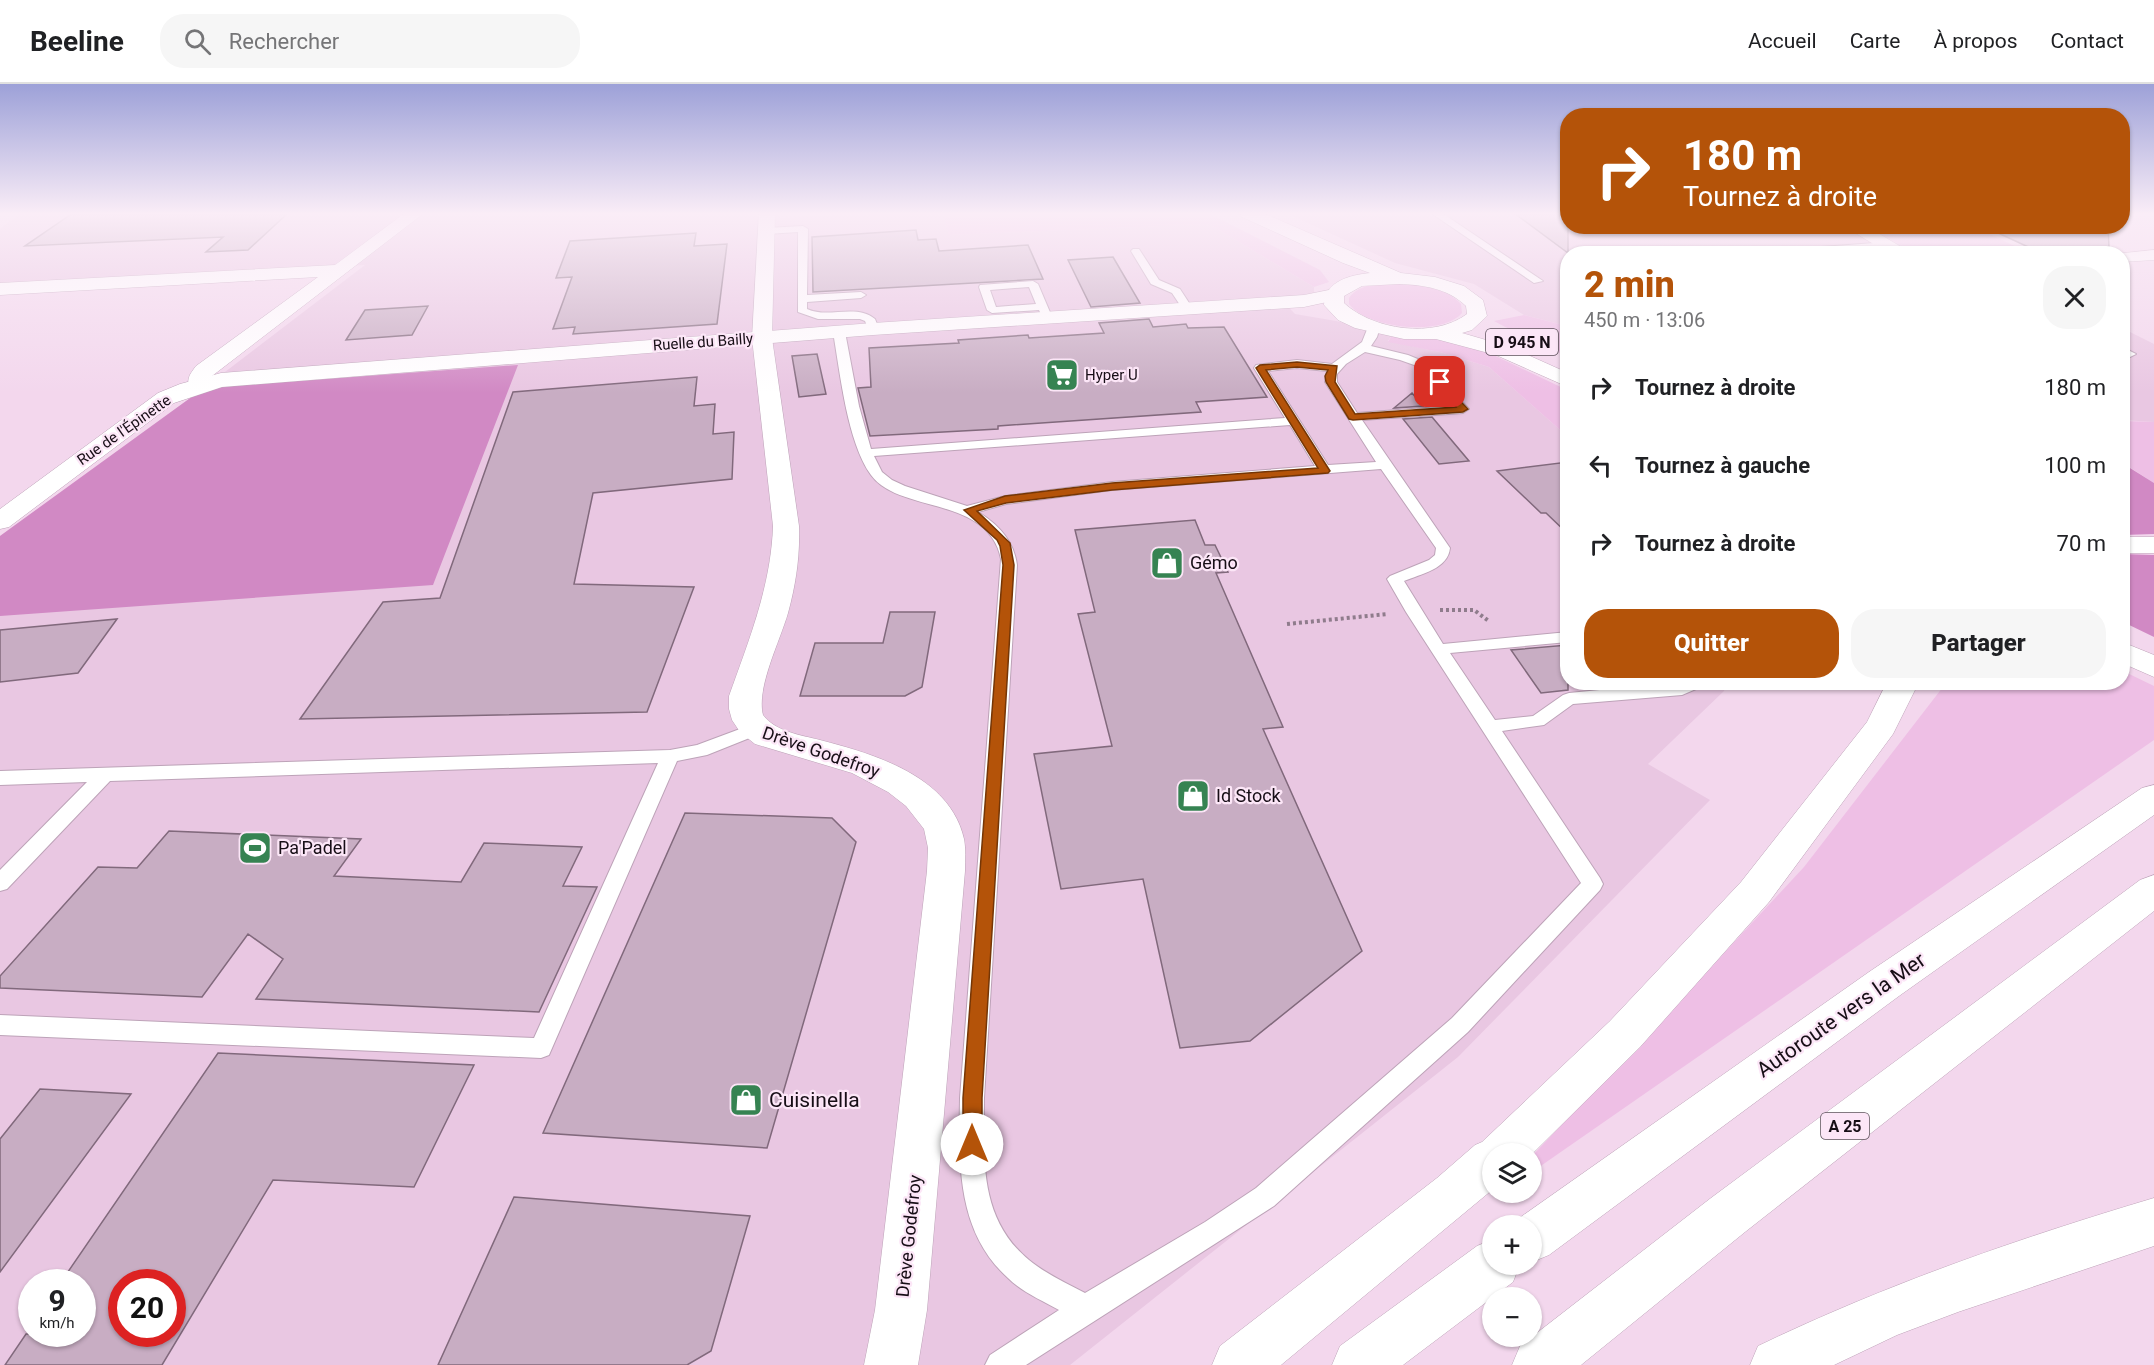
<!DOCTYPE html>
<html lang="fr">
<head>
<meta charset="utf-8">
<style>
  :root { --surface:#fff; --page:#f6f6f6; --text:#202124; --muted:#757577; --line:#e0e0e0; --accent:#b45309 }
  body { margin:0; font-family:Roboto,sans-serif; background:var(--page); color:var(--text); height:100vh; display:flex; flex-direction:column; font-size:22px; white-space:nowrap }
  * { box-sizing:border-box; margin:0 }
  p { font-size:20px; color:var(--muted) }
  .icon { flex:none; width:33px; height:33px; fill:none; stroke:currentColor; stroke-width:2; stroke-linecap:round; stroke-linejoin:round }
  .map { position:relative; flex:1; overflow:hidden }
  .panel { position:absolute; left:1560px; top:162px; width:570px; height:444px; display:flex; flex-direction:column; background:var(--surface); border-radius:24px; box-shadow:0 2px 4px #0004 }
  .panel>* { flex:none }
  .top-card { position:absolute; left:1560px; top:24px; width:570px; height:126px; border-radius:24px; box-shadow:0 2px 4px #0004; background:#b45309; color:#fff; overflow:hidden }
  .controls { position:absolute; left:1482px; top:1059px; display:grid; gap:12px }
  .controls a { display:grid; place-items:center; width:60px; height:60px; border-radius:50%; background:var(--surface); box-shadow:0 2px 4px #0004; font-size:30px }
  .speed { position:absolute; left:18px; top:1185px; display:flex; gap:12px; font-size:30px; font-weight:700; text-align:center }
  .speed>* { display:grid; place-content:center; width:78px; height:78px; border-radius:50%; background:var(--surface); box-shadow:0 2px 4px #0004; line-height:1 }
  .speed small { font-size:15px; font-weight:400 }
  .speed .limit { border:9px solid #d22; background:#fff; color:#111 }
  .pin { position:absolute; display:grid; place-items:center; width:51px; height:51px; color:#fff; margin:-26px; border-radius:12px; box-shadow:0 3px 9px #0006 }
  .me { position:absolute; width:66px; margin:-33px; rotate:0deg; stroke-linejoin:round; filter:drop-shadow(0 0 4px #0008) }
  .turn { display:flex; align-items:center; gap:21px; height:126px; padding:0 24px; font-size:27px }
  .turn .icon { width:78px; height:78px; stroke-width:2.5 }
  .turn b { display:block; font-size:42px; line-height:51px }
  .round { display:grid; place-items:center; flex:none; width:63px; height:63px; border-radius:24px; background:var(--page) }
  .overview { display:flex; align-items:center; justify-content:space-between; height:102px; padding:0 24px }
  h1 { font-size:36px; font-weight:800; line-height:45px; color:var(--accent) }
  .button { display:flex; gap:12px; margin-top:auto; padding:12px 24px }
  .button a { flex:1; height:69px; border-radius:24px; background:var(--accent); color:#fff; font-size:24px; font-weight:800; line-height:69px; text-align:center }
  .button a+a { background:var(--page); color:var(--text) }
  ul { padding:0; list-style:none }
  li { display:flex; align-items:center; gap:18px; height:78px; padding:0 24px }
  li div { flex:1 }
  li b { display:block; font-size:22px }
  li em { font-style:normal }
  header { display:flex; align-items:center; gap:36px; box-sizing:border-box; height:84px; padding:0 30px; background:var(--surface); border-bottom:2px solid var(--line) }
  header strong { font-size:28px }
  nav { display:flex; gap:33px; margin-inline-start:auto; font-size:21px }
  .search { width:420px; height:54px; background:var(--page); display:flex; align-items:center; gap:15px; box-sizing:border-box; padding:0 21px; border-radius:24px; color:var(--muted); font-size:22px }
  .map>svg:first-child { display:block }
  .built { fill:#e9c7e2; fill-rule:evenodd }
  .green { fill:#eebfe5 }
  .forest { fill:#d189c4 }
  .building { fill:#c8adc3; stroke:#81697c; stroke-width:1.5; fill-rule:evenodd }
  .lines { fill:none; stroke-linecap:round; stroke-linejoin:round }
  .service-casing { stroke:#bda3b8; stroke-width:2 }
  .minor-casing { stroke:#bda3b8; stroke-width:1 }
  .tertiary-casing { stroke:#bda3b8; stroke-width:1 }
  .primary-casing { stroke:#bda3b8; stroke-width:1 }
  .motorway-casing { stroke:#bda3b8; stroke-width:1 }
  .path { stroke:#8f7c8c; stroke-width:4; stroke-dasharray:3 3; stroke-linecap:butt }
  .service { fill:#fff; fill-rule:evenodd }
  .minor { fill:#fff; fill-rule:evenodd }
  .tertiary { fill:#fff; fill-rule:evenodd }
  .primary { fill:#fff; fill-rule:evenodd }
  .motorway { fill:#fff; fill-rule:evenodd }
  .route { fill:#b45309; stroke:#753606; stroke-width:1.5 }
  .labels { text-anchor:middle; stroke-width:4.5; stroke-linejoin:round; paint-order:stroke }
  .far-street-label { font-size:15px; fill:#170e16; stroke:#fce6f7 }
  .far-poi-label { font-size:15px; fill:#170e16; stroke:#fce6f7; text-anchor:start }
  .shield { fill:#fce6f7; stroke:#5c4f5a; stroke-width:1.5 }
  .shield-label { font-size:16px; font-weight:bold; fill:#170e16 }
  .poi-label { font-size:18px; fill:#170e16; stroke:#fce6f7; text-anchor:start }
  .street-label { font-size:18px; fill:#170e16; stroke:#fce6f7 }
  .near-street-label { font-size:21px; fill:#170e16; stroke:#fce6f7 }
  .near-poi-label { font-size:21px; fill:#170e16; stroke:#fce6f7; text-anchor:start }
</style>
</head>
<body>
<header>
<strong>Beeline</strong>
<div class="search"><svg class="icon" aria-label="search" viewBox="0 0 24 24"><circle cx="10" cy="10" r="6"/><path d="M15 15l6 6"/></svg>Rechercher</div>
<nav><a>Accueil</a><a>Carte</a><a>À propos</a><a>Contact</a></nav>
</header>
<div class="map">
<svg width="2154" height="1281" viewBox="0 0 2154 1281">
  <rect width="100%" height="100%" fill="#f3d7ed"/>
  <path class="built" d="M20 129H779L780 134 869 129V134L943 130 949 151 1209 140 1314 203V211L1281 215 1295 230 1336 237 1392 251 1388 257 1440 268 1489 283 1567 352 1568 598 1726 599 1724 607 1648 680 1710 716 1458 973 1070 1281H0V452L204 304 365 181 0 199V145ZM32 1198H82V1250H32ZM122 1198H172V1250H122Z
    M1286 129H1567L1568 142 1865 143 1918 169 1568 170 1567 242 1524 231 1474 200 1395 179Z
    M2122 244 2154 260V338L2123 336Z"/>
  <path class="green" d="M869 129H1208L1320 186 1329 198 1314 203 1209 140 949 151 943 130 869 134Z
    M1865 143H1975L2029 169H1918Z
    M1402 199C1422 202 1447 204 1461 220L1462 229C1442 253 1366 244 1349 220V214C1360 198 1384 200 1402 199Z
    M1524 231 1567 242V272L1528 255 1494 237Z
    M1392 251 1436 255 1489 269 1567 306V352L1489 283 1440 268 1388 258Z
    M2122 337 2154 338V399L2123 379Z
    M2123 587 2154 602V656L1532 1088V1072L1647 952 1804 783 1946 599 2122 598Z"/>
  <path class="forest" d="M518 281 433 501 0 532V452L204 304Z
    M2122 379 2154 399V450L2123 451Z
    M2122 470 2154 471V553L2123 538Z"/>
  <path class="building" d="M73 129H288L248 166 206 168 223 153 25 162Z
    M1514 129H1568V169Z
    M1983 142H2108L2109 163 2037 167Z
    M916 146 918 156 936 155 939 167 1028 161 1043 195 813 208 812 153Z
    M696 149 694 162 727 160 717 240 573 250 575 243 553 245 572 193 556 194 570 157Z
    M1113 173 1140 219 1091 223 1068 176Z
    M428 222 412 251 346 256 365 226Z
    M1149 235 1153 243 1186 240 1188 244 1224 243 1267 313 1196 318 1201 328 998 342V345L870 352 858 304 871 303 869 264 959 259 958 256 1028 251 1029 254 1104 249 1099 239Z
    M817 270 826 310 799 313 792 272Z
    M697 293 694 322 715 320 713 350 734 348 732 395 593 409 574 500 694 503 647 628 300 635 383 518 440 514 513 308Z
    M1412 309 1423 322 1394 324Z
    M1432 333 1469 377 1439 380 1403 335Z
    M1568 378V450L1546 429H1541L1497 387Z
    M1195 436 1205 461H1215L1228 488 1216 489 1283 643 1263 645 1362 867 1250 957 1180 964 1143 795 1061 805 1034 670 1112 662 1078 530 1095 528 1075 446Z
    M890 528H935L922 603 905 612H800L815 559H883Z
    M117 535 78 589 0 598V546Z
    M1568 561V606L1541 609 1511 566Z
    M685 729 832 734 856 758 767 1064 543 1049Z
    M169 747 361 755 334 792 461 798 484 759 582 763 563 802 597 803 539 928 256 915 283 875 248 850 202 913 0 904V892L98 783 137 784Z
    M218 969 474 981 414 1103 273 1096 162 1281H5L26 1250H82V1198H61ZM122 1198H172V1250H122Z
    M40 1005 131 1010 0 1188V1055Z
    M514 1113 750 1132 711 1267 687 1281H438Z"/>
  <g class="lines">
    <defs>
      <path id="service" d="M1431 129H1442L1543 197 1534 199Z
        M803 142 808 145 807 211 861 208 866 211 861 214 807 218V225C828 235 856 219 875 235L879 245 877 247H869L865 237 860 235H818L798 228V148L767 150 762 147 767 144Z
        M1888 158 1893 161 1891 163 1814 170H1764L1769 167Z
        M1133 165H1139L1159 196 1180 205 1193 225 1192 227H1184L1172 209 1151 200 1131 167Z
        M1033 197 1038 200 1052 233 1051 235H1043L1039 226 992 229 987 226 979 203 980 201ZM1029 203 1036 220 996 223 990 206Z
        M1374 240 1380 243 1377 253 1371 262 1408 271 1425 278 1469 325 1463 329 1362 336 1450 464C1448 485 1421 490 1404 497L1443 560 1568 548V558L1450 569 1495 636 1533 632 1563 611 1569 609 1681 598H1705L1703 602 1682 611 1573 620 1544 641 1502 647 1600 794 1603 800 1600 806 1468 948 1274 1122 1026 1281H985L990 1271 1059 1226C1041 1216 1022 1208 1008 1194 956 1147 959 1079 960 1014L1001 475C988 411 899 430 871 391 847 358 840 288 833 248L839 245 845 248 859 322 871 365 1285 334 1254 284 1256 281 1297 276 1332 280 1362 258 1368 243ZM1365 268 1400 276 1417 282 1453 322 1357 329 1337 298V290L1346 280ZM1297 284 1327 287 1325 298 1376 378 1328 381 1268 287ZM1290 341 1315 382 1112 398 1005 412 967 422 905 402 892 396 882 388 874 372ZM1381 385 1436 464 1435 471 1429 476 1390 492 1387 495 1406 528 1581 799 1452 934 1256 1104 1205 1138 1085 1209C1066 1199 1046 1190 1029 1176 978 1134 984 1074 984 1014L1017 481C1014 457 998 440 978 428L1006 420 1112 406Z
        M2122 263 2136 270 2130 273 2122 271Z
        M756 639 762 641 765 645 762 649 707 671 677 677 549 971 541 974 0 951V931L534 954 658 679 110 697 7 805 0 807V786L87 698 0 701V687L670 666 697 661Z"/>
      <path id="minor" d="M405 129H424L212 292 207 306 199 308 191 306C185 296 190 290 196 282L318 193 0 211V199L335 181Z
        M759 129H775L772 254 799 442C800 472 796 500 788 529 780 557 756 604 763 631 776 648 801 651 820 656 874 670 950 692 964 755 966 765 965 776 965 787L927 1226 918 1281H864L875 1226 927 787 928 764 924 745 906 722 888 708 852 689 755 660 740 648 732 636 729 625V612C749 556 771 502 773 442L752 254Z
        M1844 142H1866L1913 170H1890Z
        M2154 166V176L2122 178V170H2115Z"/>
      <path id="tertiary" d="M1334 205 1341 207 1344 211 1341 215 1304 223 873 251 222 303 174 319 9 443 0 445V425L158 309 180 300 221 289 873 239 1304 211Z"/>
      <path id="primary" d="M1240 129H1263L1401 189 1435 193 1464 202 1483 216 1487 232 1472 246 1462 249 1510 263 1568 289V303L1496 271 1436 255H1404L1355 244 1338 236 1324 221C1325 197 1350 191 1370 189L1343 179 1242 133ZM1399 200C1424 201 1447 204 1466 222L1467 230C1434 255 1373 246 1344 219V212L1362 202Z
        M2122 558 2154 571V593L2122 579Z"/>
      <path id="motorway" d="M2122 453H2154V469H2122Z
        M1887 598H1919L1893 650 1769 818 1640 963 1532 1070H1492V1106L1281 1281H1212L1220 1262 1437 1094 1475 1061 1482 1058 1610 937 1741 798 1867 638Z
        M2154 701V731L1899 912 1549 1171 1532 1178V1142H1513L1515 1137 1869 888 2142 704Z
        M2154 791V827L1745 1148 1581 1281H1512L1520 1262 1711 1114 2140 796Z
        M2154 1114V1162L1958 1228 1897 1251 1834 1281H1750L1758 1262C1887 1200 2017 1155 2154 1114Z
        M1492 1156V1180H1520L1513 1198 1403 1281H1332L1340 1262 1477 1162Z"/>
    </defs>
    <use href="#service" class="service-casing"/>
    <use href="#minor" class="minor-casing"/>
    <use href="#tertiary" class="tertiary-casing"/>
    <use href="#primary" class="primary-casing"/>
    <use href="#motorway" class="motorway-casing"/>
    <path class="path" d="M1440 526H1474L1490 538
      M1287 540 1388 530"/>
    <use href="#service" class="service"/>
    <use href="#minor" class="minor"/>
    <use href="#tertiary" class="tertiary"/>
    <use href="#primary" class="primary"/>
    <use href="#motorway" class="motorway"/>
  </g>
  <linearGradient id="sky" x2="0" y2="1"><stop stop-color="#9da1d8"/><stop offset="0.42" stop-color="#faedf7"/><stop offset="1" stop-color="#faedf7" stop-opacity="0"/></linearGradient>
  <rect width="2154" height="309" fill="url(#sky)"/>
  <path class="route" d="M1297 278 1337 282 1335 298 1355 330 1456 323 1435 298 1440 296 1468 325 1463 328 1353 336 1349 335 1326 298 1325 292 1328 286 1297 283 1266 286 1330 387 1328 389 1112 406 1006 419 977 427 1010 459 1014 481 982 1014V1060L979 1066 972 1069 965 1066 963 1060V1014L1003 481 1000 462 997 456 964 426 1005 412 1112 399 1318 384 1256 284 1260 281Z"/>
  <defs>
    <symbol id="supermarket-square" viewBox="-11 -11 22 22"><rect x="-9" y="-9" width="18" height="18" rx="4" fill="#368352" stroke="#fce6f7"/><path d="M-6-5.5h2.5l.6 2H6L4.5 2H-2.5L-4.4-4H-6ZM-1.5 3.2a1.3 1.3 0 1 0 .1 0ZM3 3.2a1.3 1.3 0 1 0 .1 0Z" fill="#fff"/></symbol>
    <symbol id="shop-square" viewBox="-11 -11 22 22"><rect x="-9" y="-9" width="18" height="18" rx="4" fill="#368352" stroke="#fce6f7"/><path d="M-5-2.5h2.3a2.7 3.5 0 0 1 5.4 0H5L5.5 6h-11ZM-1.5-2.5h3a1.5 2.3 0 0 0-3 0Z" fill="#fff"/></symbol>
    <symbol id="stadium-square" viewBox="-11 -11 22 22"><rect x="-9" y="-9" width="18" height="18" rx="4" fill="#368352" stroke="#fce6f7"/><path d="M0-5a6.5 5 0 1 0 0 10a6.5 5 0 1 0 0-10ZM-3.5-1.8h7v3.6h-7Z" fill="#fff"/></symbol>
  </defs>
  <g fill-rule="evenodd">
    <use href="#supermarket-square" x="1043" y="272" width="38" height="38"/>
    <use href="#shop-square" x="1148" y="460" width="38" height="38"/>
    <use href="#shop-square" x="1174" y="693" width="38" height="38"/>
    <use href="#stadium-square" x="236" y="745" width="38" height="38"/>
    <use href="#shop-square" x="727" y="997" width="38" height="38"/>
  </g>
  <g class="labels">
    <g class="far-street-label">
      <text transform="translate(703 258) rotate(-4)" y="5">Ruelle du Bailly</text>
      <text transform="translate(124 346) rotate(-35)" y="5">Rue de l'Épinette</text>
    </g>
    <g class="far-poi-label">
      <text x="1085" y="296">Hyper U</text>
    </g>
    <g class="shield">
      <rect x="1486" y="245" width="72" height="26" rx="4.5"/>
      <rect x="1821" y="1029" width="48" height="26" rx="4.5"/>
    </g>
    <g class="shield-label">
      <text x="1522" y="264">D 945 N</text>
      <text x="1845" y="1048">A 25</text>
    </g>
    <g class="poi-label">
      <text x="1190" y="485">Gémo</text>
      <text x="1216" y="718">Id Stock</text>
      <text x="278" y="770">Pa'Padel</text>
    </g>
    <g class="street-label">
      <text transform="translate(821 668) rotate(19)" y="6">Drève Godefroy</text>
      <text transform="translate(909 1152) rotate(-84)" y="6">Drève Godefroy</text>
    </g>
    <g class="near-street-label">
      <text transform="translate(1841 931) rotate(-35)" y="7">Autoroute vers la Mer</text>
    </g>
    <g class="near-poi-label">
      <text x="769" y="1023">Cuisinella</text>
    </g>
  </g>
</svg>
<div class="controls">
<a><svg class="icon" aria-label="layers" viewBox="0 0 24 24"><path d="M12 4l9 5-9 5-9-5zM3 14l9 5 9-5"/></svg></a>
<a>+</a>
<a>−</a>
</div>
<div class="speed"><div>9<small>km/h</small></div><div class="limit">20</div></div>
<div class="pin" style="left:1440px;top:298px;background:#d93025"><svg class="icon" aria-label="arrive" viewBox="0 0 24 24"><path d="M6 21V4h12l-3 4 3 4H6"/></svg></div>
<svg class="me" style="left:972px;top:1060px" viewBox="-20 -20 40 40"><circle r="19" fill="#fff"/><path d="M0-13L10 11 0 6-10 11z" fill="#b45309"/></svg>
<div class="top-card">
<div class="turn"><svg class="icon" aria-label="right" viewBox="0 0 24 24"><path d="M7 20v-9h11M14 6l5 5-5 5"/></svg><div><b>180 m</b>Tournez à droite</div></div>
</div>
<section class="panel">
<div class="overview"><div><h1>2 min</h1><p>450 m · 13:06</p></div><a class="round"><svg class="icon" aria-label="close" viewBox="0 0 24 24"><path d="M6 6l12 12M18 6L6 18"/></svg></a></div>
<ul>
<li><svg class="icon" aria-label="right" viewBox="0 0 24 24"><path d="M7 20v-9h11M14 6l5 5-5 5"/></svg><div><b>Tournez à droite</b></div><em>180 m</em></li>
<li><svg class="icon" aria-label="left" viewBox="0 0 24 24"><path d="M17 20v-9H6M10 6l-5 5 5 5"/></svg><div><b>Tournez à gauche</b></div><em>100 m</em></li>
<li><svg class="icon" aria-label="right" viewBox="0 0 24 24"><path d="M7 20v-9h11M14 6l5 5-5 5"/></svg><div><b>Tournez à droite</b></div><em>70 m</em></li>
</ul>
<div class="button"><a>Quitter</a><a>Partager</a></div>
</section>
</div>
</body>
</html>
